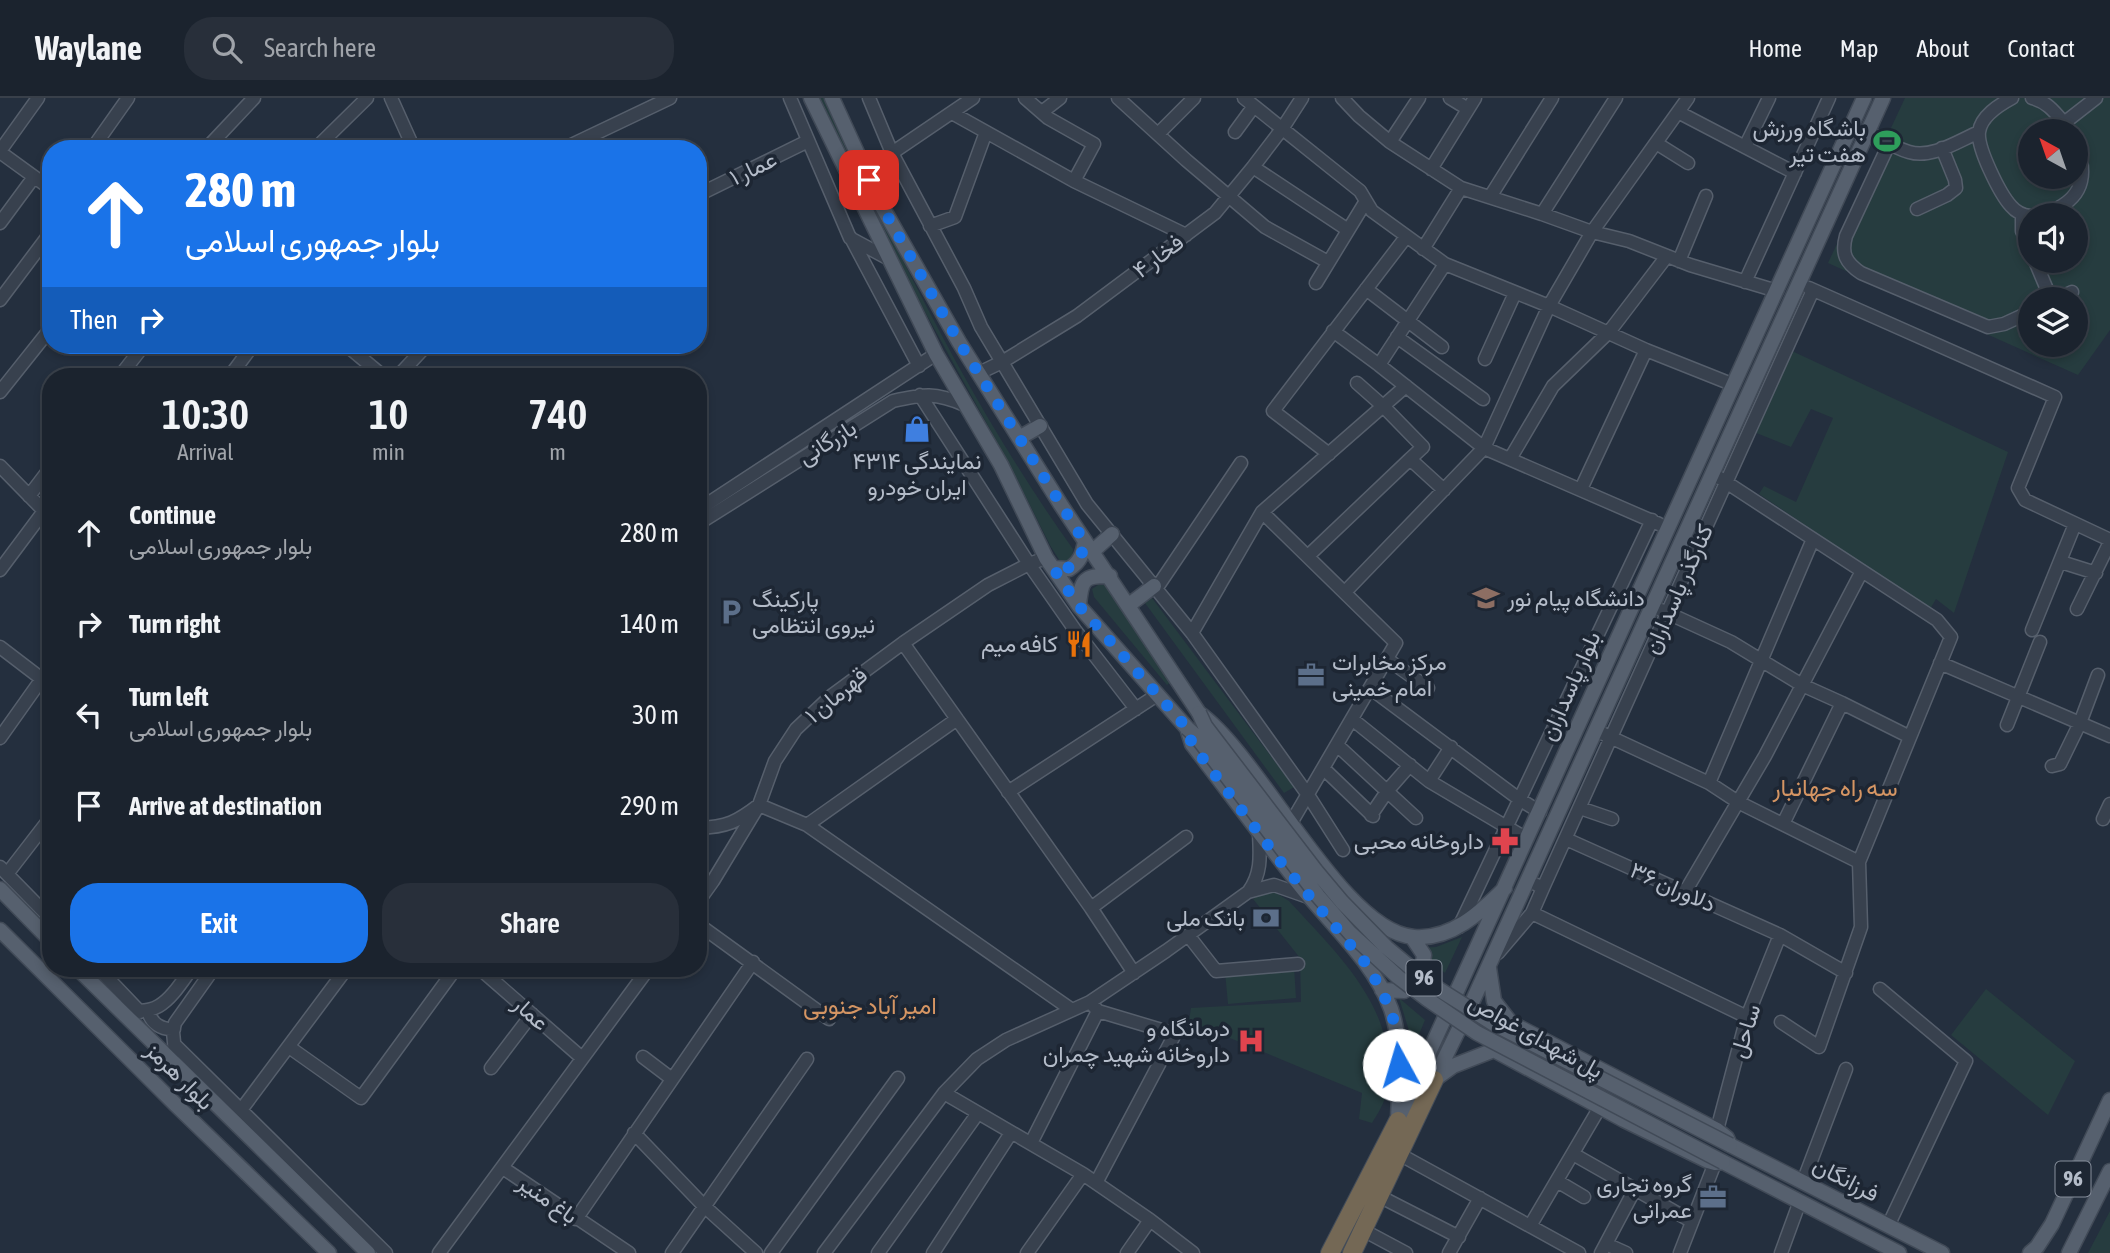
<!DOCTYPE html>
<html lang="en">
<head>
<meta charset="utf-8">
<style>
  :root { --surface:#1b232e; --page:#282f3a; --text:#f1f3f6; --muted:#a0a4aa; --line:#39404a; --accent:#1a73e8 }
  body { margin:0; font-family:"Asap Condensed",Vazirmatn,sans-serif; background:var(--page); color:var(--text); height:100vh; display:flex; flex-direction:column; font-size:26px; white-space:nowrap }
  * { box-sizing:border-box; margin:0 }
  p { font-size:23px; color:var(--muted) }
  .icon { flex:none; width:38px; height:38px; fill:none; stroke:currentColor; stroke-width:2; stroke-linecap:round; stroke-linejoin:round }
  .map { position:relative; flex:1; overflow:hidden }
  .side { position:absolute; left:42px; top:270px; width:665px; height:609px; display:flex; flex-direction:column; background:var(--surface); border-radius:28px; box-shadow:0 4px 10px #0003,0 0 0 2px var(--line) }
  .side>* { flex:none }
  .hud { position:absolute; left:42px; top:42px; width:665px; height:214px; border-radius:28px; box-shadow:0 4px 10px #0003,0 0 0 2px var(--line); background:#1a73e8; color:#fff; overflow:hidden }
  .needle { width:46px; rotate:320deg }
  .fabs { position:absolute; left:2018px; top:21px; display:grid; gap:14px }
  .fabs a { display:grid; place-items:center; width:70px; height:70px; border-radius:50%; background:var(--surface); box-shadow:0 4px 10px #0003,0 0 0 2px var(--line); font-size:35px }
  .pin { position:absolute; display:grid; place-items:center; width:60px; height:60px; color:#fff; margin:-30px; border-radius:14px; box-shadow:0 4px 10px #0006 }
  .me { position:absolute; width:77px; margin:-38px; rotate:354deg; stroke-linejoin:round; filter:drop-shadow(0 0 5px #0008) }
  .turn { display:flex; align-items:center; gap:24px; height:147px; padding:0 28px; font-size:32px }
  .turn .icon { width:91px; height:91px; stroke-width:2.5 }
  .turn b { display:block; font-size:49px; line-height:60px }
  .then { display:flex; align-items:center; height:66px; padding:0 28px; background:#0003; gap:14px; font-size:26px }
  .eta { display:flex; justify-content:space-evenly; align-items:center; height:119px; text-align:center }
  .eta b { font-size:42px; font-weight:600; line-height:49px }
  .primary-button { display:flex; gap:14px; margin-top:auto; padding:14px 28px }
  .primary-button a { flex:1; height:80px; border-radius:28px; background:var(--accent); color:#fff; font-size:28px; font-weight:600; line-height:80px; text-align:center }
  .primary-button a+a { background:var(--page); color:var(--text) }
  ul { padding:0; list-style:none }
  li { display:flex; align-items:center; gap:21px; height:91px; padding:0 28px }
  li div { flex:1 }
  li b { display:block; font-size:26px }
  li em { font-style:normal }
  header { display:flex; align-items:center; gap:42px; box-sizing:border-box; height:98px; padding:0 35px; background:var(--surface); border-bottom:2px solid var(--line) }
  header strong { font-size:33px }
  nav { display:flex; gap:38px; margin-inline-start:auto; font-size:24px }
  .search { width:490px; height:63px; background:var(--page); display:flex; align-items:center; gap:18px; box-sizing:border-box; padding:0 24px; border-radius:28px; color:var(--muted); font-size:26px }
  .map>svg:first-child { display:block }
  .green { fill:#263c3f; fill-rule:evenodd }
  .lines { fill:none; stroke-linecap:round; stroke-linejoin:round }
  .minor-casing { stroke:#565f6c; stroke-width:15 }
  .major-casing { stroke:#414a57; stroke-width:17 }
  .highway-casing { stroke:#434c59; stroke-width:20 }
  .minor { stroke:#38414e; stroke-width:12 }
  .major { stroke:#56606e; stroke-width:14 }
  .highway { stroke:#746855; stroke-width:18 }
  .major-bridge-casing { stroke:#414a57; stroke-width:17; stroke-linecap:butt }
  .major-bridge { stroke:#56606e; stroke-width:14 }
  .route { stroke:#1a73e8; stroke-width:12; stroke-dasharray:0 21.6 }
  .labels { text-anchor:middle; stroke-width:7; stroke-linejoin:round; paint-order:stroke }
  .shield { fill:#1d2633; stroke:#878f9c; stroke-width:2 }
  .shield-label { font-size:21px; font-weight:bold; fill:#b4bcc9 }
  .poi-label { font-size:23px; fill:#b4bcc9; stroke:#1d2633; text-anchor:end }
  .street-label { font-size:23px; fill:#b4bcc9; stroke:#1d2633 }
  .neighbourhood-label { font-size:24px; fill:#d59563; stroke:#1d2633 }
</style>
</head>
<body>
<header>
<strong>Waylane</strong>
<div class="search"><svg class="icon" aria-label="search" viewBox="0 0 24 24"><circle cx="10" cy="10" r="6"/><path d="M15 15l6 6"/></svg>Search here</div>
<nav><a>Home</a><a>Map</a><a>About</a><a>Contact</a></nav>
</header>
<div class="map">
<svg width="2110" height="1155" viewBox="0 0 2110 1155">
  <rect width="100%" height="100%" fill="#242f3e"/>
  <path class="green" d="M819 0H826C896 154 974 313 1073 451L1072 461 1066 465 1060 463 1051 449 1008 364 894 158Z
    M1905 0H2110V232L2078 277 1828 165ZM2030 33H2076V79H2030ZM2030 117H2076V163H2030ZM2030 201H2076V247H2030Z
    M1792 253 2008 354 1954 515 1936 501 1930 511 1759 396 1764 388 1796 404 1833 320 1811 311 1791 349 1749 332Z
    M1098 487H1104L1108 491 1171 584 1167 587 1094 499 1092 491Z
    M1152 500 1294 689 1284 695 1145 505Z
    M1262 795H1276L1289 803C1339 858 1402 914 1386 996 1384 1006 1377 1017 1372 1025L1359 1021 1362 995 1189 923 1191 910 1301 904 1300 860 1253 801Z
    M1462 839 1445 875 1412 850 1436 849Z
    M1294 869 1296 900 1228 906 1225 874Z
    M1986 891 2075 963 2048 1017 1951 937Z
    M1399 900 1425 922 1410 958V936Z
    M2110 1113V1155H2088Z"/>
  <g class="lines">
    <defs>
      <path id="minor" d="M391 0 414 51
        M790 0 850 140 889 161
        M869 0 892 55 964 190 981 229 1087 406 1192 535 1308 697 1343 752
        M1025 0 1048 20 1094 46 1074 83
        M1118 0 1186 62 1265 129 1328 164
        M1244 0 1360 93 1372 113 1445 166 1549 208 1646 252 1734 287
        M1342 0 1359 18 1390 44 1461 90 1542 116 1592 134 1629 143 1690 167 1777 193
        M1450 0 1468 11
        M2012 0C1999 7 1981 18 1979 34 1977 50 2000 96 2011 108 2016 114 2022 117 2030 118
        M2032 0C2047 4 2054 13 2064 25L2096 0
        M1042 14 1060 0
        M1678 14 1795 75
        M952 15 1074 83 1186 137
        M1235 34 1254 8
        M1868 34C1881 41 1895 50 1909 54 1932 61 1958 43 1979 34
        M1158 36 1194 0
        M1390 44 1419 0
        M1656 45 1688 65
        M1889 46 1846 138C1841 156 1846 165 1861 175L1988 229 2004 226 2030 214
        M1745 49 1769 0
        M92 51 128 0
        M206 51 254 0
        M315 51 367 0
        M563 51 670 0
        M0 53 38 0
        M0 54 51 91
        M892 55 973 0
        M1253 69 1348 132
        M1431 71 1475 0
        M698 97 808 43
        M1490 99 1552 0
        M1917 111 1947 97 1956 90 1955 82 1942 50
        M1542 116 1616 0
        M2022 116V133L2030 151
        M2040 117C2078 106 2091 84 2076 46
        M0 125 34 79
        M930 128 955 119 986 34
        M851 140 919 268
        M1423 151 1461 90
        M1679 163 1706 98
        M2035 163 2051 201
        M1745 184 1829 0
        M1316 185 1366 103
        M1809 190 2055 299 2018 390 2025 402 2110 442
        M1366 191 1442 249
        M2057 201 2072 194
        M0 202 51 134
        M1333 233 1379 267 1484 350 1659 426
        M1397 239 1483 301
        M346 247 383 278
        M1485 261 1515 195
        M1379 267 1445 166
        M979 275 1002 264 1077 218 1215 115 1253 69 1282 31 1302 0
        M120 278 144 247
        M230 278 253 247
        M398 278 427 247
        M1357 285 1383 308 1423 349 1410 361
        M0 294 51 230
        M920 297 1029 466 1075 532 1136 611
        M1329 356 1273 313 1406 139
        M1510 361 1553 288 1609 234 1667 158
        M0 368 51 420
        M1712 375 1937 522 1951 539 1859 764 1861 829 1819 949 1781 924
        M1581 391 1646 252
        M29 398 51 369
        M698 412 936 256
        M1262 414 1396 545 1291 725
        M698 426 893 303C924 296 935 294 965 307
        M1308 458 1410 361 1444 392
        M2061 464 2096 475
        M0 472 44 413
        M1156 491 1241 365
        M1345 494 1484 350 1549 208 1592 134 1688 0
        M2077 511 2110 444
        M1661 512 1731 544 1802 587 1842 605
        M2032 532 2075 426
        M1192 535 1262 414 1406 288
        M903 545 1091 810 1134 875
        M0 549 51 588
        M1387 561 1428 590
        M1940 565 2110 638
        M1370 590 1519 701 1540 714
        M1352 621 1429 683 1527 741
        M2007 627 2040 544
        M1595 632 1709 685 1738 704 1859 764
        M0 640 51 568
        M1337 647 1416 720
        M2052 668 2060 666 2080 625 2098 577
        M1324 671 1373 718
        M1429 683 1451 649
        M1709 685 1813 441
        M1008 694 1157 597
        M1580 710 1612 721
        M1371 717 1388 692 1410 667
        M2103 721 2110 706
        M1783 726 1842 605 1910 639
        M807 727 957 621
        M698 730C727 729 737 724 759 707L807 727 1072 912
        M1566 741 1780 837 1846 875
        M0 769 51 821
        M7 776 51 719
        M1537 787 1543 790 1532 815 1747 919
        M1543 790 1813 192
        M1249 793C1262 775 1260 757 1259 735
        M1685 794 1765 658 1862 473
        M698 804 713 783 759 707 775 663 796 631 831 598 903 545 988 487 1029 466 1046 460
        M1091 810 1186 739
        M698 826 829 921
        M1459 829 1652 422
        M1188 837 1216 873 1298 866
        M1498 855 1532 815
        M98 870 140 914
        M479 870 582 960
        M545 871 546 870
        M1880 891 1966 963 1888 1128
        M1090 904 1098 913 1175 936 1096 1085
        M115 908C158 923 169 902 192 870
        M148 913C151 925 161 932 174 931
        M174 946 386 1155
        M289 949 361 1000 456 870
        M175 954 173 934 175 925 214 870
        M643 959 672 981
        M491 970 532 916
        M944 995 1083 1076 1150 1122 1193 1155
        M241 1012 347 870
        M1717 1032 1747 919 1780 837
        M634 1035 704 1108 756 1155
        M1031 1045 1098 913
        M1399 1056 1579 1155
        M1573 1056 1691 1123
        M503 1070 629 1155
        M1557 1083 1584 1099
        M1803 1084 1846 971
        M1379 1098 1459 1139
        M576 1121 753 864
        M1530 1128 1600 1009
        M1363 1132 1406 1155
        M1606 1146 1626 1155
        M439 1155 649 870
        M672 1155 807 961
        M771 1155 898 980
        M824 1155 944 995 977 961 1006 942 1090 904 1166 853 1248 794 1274 787 1311 800
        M878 1155 978 1015
        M933 1155 1011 1035
        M1027 1155 1083 1076
        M1127 1155 1150 1122
        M1449 1155 1480 1100
        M1601 1155 1635 1091
        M1680 1155 1715 1065
        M1781 1155 1800 1103"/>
      <path id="major" d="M811 0 936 256 1001 367 1046 460 1079 508 1187 630 1192 646C1229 694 1265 743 1303 791 1333 828 1375 866 1391 911 1403 947 1399 986 1398 1023
        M832 0 880 105 959 244 1061 407 1199 615C1261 659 1342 834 1414 839 1451 842 1480 815 1505 790
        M1019 340 1040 328
        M1092 454 1112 436
        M1053 470 1069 471C1080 464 1083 456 1085 443
        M1129 507 1154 488
        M1079 508C1081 482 1083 477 1110 478
        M0 791 51 843
        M0 832 176 1007 329 1155
        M77 870 368 1155
        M1489 870 1494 903 1511 925 1717 1032 1727 1040 1730 1047 1942 1155
        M1382 892 1404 893 1421 879 1424 857 1412 839
        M1435 981 1453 968 1494 952 1624 1022 1708 1063 1715 1065 1723 1064 1899 1155
        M1434 982 1474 900 1883 0
        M1400 1018 1864 0
        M2030 1155 2037 1149 2052 1126 2110 1002
        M2069 1155 2110 1073"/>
      <path id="highway" d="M1330 1155 1398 1023
        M1352 1155 1434 982"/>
    </defs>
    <use href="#minor" class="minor-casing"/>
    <use href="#major" class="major-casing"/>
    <use href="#highway" class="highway-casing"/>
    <use href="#minor" class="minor"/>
    <use href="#major" class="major"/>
    <use href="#highway" class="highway"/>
    <defs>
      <path id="major-bridge" d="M1199 615 1205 628 1316 773 1342 804 1386 849 1429 885 1494 926 1730 1047
        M1187 630 1197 639 1318 798 1350 835 1398 879 1427 901 1477 935 1723 1064"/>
    </defs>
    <use href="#major-bridge" class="major-bridge-casing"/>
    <use href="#major-bridge" class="major-bridge"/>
  </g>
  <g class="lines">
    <path class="route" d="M869 82 880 105 959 244 1084 443C1081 466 1076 472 1053 470L1079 508 1187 630 1192 646 1280 763 1369 869 1391 912 1397 937 1399 967"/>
  </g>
  <defs>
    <symbol id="stadium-bare" viewBox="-9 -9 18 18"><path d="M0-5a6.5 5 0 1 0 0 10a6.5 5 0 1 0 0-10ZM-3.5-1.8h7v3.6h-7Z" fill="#2e9e5b" stroke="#1d2633" stroke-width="2.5" paint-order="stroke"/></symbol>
    <symbol id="shop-bare" viewBox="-9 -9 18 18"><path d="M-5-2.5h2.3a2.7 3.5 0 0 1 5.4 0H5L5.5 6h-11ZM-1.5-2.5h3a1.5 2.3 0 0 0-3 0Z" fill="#3f7fe0" stroke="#1d2633" stroke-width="2.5" paint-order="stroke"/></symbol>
    <symbol id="university-bare" viewBox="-9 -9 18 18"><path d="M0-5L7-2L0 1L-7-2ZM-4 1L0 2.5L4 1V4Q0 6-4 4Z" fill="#8d6e63" stroke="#1d2633" stroke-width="2.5" paint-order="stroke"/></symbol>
    <symbol id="parking-bare" viewBox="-9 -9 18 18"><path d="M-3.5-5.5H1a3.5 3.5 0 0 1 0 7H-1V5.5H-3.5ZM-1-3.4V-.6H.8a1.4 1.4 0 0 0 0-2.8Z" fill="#5c6f8a" stroke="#1d2633" stroke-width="2.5" paint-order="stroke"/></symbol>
    <symbol id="restaurant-bare" viewBox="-9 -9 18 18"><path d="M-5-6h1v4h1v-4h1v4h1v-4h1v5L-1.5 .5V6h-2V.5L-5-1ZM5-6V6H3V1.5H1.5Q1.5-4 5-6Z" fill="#e8710a" stroke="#1d2633" stroke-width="2.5" paint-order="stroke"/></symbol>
    <symbol id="office-bare" viewBox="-9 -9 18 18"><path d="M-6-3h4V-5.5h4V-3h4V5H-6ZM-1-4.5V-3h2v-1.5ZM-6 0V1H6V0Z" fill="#5c6f8a" stroke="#1d2633" stroke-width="2.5" paint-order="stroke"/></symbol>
    <symbol id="pharmacy-bare" viewBox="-9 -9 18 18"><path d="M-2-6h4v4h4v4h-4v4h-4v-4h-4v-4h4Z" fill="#e0444e" stroke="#1d2633" stroke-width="2.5" paint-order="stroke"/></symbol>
    <symbol id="bank-bare" viewBox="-9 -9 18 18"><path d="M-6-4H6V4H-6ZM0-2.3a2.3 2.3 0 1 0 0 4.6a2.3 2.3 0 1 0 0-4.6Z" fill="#5c6f8a" stroke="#1d2633" stroke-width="2.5" paint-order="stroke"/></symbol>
    <symbol id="hospital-bare" viewBox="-9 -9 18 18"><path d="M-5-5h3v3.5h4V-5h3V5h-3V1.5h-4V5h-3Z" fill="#e0444e" stroke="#1d2633" stroke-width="2.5" paint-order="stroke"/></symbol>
  </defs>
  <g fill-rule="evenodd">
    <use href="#stadium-bare" x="1868" y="24" width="38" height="38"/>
    <use href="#shop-bare" x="898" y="312" width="38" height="38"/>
    <use href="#university-bare" x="1467" y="481" width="38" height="38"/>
    <use href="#parking-bare" x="712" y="495" width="38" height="38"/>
    <use href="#restaurant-bare" x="1060" y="527" width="38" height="38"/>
    <use href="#office-bare" x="1292" y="558" width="38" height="38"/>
    <use href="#pharmacy-bare" x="1486" y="724" width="38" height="38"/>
    <use href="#bank-bare" x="1247" y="801" width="38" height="38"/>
    <use href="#hospital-bare" x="1232" y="924" width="38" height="38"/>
    <use href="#office-bare" x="1694" y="1080" width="38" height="38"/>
  </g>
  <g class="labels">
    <g class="shield">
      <rect x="1406.5" y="862.5" width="35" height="35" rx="5"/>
      <rect x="2055.5" y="1063.5" width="35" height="35" rx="5"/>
    </g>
    <g class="shield-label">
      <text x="1424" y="887">96</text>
      <text x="2073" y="1088">96</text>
    </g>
    <g class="poi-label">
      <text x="1866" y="38">باشگاه ورزش<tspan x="1866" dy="26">هفت تیر</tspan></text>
      <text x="917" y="371" text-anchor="middle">نمایندگی ۴۳۱۴<tspan x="917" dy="26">ایران خودرو</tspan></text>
      <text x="1507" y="508" text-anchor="start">دانشگاه پیام نور</text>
      <text x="752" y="509" text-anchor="start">پارکینگ<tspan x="752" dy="26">نیروی انتظامی</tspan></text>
      <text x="1058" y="554">کافه میم</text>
      <text x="1332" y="572" text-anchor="start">مرکز مخابرات<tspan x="1332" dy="26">امام خمینی</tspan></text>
      <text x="1484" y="751">داروخانه محبی</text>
      <text x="1245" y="828">بانک ملی</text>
      <text x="1230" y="938">درمانگاه و<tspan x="1230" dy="26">داروخانه شهید چمران</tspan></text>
      <text x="1692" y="1094">گروه تجاری<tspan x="1692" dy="26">عمرانی</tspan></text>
    </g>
    <g class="street-label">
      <text transform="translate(753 70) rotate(-26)" y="8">عمار ۱</text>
      <text transform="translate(1158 158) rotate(-37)" y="8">فخار ۴</text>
      <text transform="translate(827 344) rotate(-32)" y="8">بازرگانی</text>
      <text transform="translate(1678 491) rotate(-66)" y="8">کنارگذر پاسداران</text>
      <text transform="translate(1570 588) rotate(-66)" y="8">بلوار پاسداران</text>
      <text transform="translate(836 597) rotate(-40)" y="8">قهرمان ۱</text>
      <text transform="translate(1673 789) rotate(24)" y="8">دلاوران ۳۶</text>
      <text transform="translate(531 915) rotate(42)" y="8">عمار</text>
      <text transform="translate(1745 933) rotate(-73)" y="8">ساحل</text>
      <text transform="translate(1536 938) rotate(29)" y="8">پل شهدای غواص</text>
      <text transform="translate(180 978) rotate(45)" y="8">بلوار هرمز</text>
      <text transform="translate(1846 1081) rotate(27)" y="8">فرزانگان</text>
      <text transform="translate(548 1101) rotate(35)" y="8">باغ منیر</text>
    </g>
    <g class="neighbourhood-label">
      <text x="1835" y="698">سه راه جهانبار</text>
      <text x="870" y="916">امير آباد جنوبی</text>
    </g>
  </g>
</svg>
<div class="fabs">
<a><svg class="needle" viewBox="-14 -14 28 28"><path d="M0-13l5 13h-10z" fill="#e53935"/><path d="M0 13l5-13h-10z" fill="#a0a4aa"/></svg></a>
<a><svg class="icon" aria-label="sound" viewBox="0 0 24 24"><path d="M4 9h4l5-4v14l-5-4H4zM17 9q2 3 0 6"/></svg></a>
<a><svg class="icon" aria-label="layers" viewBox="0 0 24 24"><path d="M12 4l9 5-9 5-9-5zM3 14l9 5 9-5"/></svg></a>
</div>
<div class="pin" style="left:869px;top:82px;background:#d93025"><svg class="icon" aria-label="arrive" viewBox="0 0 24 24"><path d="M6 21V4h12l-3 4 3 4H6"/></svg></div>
<svg class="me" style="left:1399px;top:967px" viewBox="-20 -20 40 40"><circle r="19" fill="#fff"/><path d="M0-13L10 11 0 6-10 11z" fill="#1a73e8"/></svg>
<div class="hud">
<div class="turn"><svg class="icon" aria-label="ahead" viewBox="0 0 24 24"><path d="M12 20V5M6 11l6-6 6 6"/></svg><div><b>280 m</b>بلوار جمهوری اسلامی</div></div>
<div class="then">Then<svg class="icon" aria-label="right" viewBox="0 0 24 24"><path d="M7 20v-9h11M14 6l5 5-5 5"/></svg></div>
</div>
<section class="side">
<div class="eta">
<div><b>10:30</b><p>Arrival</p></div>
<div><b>10</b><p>min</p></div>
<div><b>740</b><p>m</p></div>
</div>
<ul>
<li><svg class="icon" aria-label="ahead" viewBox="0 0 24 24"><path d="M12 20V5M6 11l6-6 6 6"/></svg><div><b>Continue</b><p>بلوار جمهوری اسلامی</p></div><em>280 m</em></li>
<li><svg class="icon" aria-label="right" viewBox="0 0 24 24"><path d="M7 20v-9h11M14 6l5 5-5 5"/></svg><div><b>Turn right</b></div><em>140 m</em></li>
<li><svg class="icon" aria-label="left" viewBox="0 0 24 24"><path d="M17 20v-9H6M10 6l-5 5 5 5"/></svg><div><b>Turn left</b><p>بلوار جمهوری اسلامی</p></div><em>30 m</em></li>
<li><svg class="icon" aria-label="arrive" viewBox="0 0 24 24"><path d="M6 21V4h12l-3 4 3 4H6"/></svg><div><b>Arrive at destination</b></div><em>290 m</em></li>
</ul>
<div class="primary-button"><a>Exit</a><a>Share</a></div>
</section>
</div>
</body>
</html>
